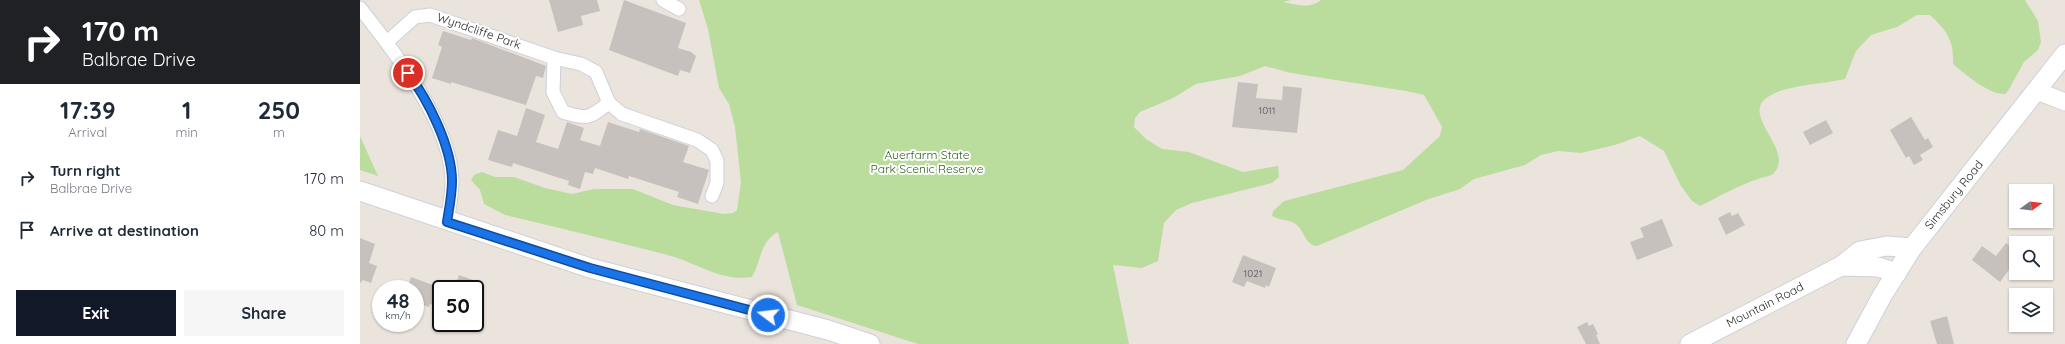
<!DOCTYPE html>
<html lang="en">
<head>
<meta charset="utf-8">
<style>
  :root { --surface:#fff; --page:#f6f6f7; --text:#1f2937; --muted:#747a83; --accent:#111827 }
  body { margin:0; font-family:Quicksand,sans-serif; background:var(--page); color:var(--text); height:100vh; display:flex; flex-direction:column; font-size:15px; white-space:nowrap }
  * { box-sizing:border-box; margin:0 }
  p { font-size:13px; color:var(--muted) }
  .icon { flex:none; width:22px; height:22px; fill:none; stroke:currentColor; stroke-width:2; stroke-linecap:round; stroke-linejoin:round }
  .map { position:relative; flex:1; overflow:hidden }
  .sheet { display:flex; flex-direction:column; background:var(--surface); width:360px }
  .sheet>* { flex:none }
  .hud { background:#202124; color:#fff; overflow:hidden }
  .needle { width:26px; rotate:76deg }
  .controls { position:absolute; left:1649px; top:184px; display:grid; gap:8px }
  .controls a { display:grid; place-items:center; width:44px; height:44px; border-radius:0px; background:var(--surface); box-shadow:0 1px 3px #0004; font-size:20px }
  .speed { position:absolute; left:12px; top:280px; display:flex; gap:8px; font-size:20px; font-weight:700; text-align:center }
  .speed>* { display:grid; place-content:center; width:52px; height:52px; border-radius:50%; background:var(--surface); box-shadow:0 1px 3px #0004; line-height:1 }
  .speed small { font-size:10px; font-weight:400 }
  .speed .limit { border:2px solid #111; border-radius:6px; background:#fff; color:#111 }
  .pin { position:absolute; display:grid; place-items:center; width:34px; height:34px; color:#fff; margin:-17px; border:2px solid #fff; border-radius:50%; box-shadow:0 1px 4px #0007 }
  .me { position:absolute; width:44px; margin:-22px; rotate:285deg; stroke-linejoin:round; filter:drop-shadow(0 0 3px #0008) }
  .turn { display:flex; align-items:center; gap:14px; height:84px; padding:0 16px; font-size:18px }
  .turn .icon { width:52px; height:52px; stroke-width:2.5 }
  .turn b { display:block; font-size:28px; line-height:34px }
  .eta { display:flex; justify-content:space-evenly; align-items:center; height:68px; text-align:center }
  .eta b { font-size:24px; font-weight:700; line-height:28px }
  .action { display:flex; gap:8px; margin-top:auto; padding:8px 16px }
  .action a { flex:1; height:46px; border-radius:0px; background:var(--accent); color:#fff; font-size:16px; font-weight:700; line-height:46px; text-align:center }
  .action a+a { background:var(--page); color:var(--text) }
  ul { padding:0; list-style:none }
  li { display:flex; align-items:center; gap:12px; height:52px; padding:0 16px }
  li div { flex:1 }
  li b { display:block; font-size:15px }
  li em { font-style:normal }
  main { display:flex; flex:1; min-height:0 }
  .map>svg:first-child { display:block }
  .green { fill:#badd9e }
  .building { fill:#c6c1bd }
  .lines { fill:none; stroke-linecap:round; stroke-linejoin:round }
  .minor-casing { stroke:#ccd0da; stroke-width:15 }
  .tertiary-casing { stroke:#ccd0da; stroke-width:19 }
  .secondary-casing { stroke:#ccd0da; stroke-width:21 }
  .minor { stroke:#fff; stroke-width:13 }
  .tertiary { stroke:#fff; stroke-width:17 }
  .secondary { stroke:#fff; stroke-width:19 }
  .route-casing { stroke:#114b97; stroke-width:10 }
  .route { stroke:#1a73e8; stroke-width:7 }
  .labels { text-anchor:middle; stroke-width:4; stroke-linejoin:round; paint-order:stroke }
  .number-label { font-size:10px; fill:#51504f }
  .street-label { font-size:12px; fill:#2a2a2a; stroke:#fff }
  .park-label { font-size:12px; fill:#346120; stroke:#fff }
</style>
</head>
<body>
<main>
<section class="sheet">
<div class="hud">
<div class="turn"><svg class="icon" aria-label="right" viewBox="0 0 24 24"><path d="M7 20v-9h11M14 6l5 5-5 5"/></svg><div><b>170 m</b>Balbrae Drive</div></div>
</div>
<div class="eta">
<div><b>17:39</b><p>Arrival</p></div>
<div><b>1</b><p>min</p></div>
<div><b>250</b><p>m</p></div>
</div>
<ul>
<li><svg class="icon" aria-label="right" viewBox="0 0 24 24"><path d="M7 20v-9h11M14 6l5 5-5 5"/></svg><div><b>Turn right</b><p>Balbrae Drive</p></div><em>170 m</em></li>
<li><svg class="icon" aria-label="arrive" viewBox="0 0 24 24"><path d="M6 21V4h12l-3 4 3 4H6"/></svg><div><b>Arrive at destination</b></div><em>80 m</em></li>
</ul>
<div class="action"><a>Exit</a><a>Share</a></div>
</section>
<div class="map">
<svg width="1705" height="344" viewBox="0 0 1705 344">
  <rect width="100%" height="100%" fill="#ebe4dd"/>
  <path class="green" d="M339 0H931L923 2C936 5 951 9 961 0H1665L1678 21 1681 42 1678 50 1664 62 1648 91 1645 94C1629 95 1605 74 1593 64 1594 40 1587 31 1570 15H1557L1537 27 1511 35 1496 51 1485 79C1465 84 1419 85 1404 100 1385 119 1434 151 1414 173 1411 176 1405 177 1401 178 1379 185 1360 196 1340 206L1332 201 1321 186 1304 151 1280 136 1255 145 1221 153 1198 151 1181 155 1165 165 1114 179 1100 189 1066 200 957 246C946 245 945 234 938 226 932 219 920 221 912 216L913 211 924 201 1043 170 1080 136 1082 127 1064 95 1046 91 931 73 905 66 880 76 836 84 813 98 780 112 775 118 774 127 786 139 802 149 829 152 883 172 918 166 919 177 912 183 832 203 816 210 804 223 798 261 782 268 753 265 769 344H558L437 305 418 232C400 241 401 262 392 277 361 282 337 263 308 255 254 241 199 228 145 215L124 204 120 190 111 180 114 175 122 172 135 177H154L185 188 212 194 234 189H273L313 205 364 214 373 213 377 210 381 182 375 127 369 104 359 88 348 29Z
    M0 136 18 176 0 170Z"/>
  <path class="building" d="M189 0H237L240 11 221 16 223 25 198 32Z
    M264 0 326 23 318 48 331 52 336 56 330 73 320 70 318 76 249 50Z
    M83 31 111 40 112 38 186 66 183 78 176 76 166 105 91 82V84L72 78 82 47 78 45Z
    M878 82 898 84 896 98 922 100 923 86 942 88 937 133 872 127Z
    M166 108 185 115 176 142 198 149 207 122 224 128 220 140 240 146 248 122 279 132 280 129 329 146 323 162 349 170 338 204 317 197 319 192 269 176 268 179 235 168 233 174 225 172 220 189 208 185 209 181 153 163 152 167 128 160 138 130 157 136Z
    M1551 117 1565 140 1568 138 1573 147 1560 155 1563 160 1554 165 1549 156 1546 158 1530 130Z
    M1466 120 1473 133 1450 145 1443 132Z
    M1370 212 1372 216 1378 213 1385 225 1366 235 1358 218Z
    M1302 219 1313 246 1277 260 1270 242 1284 237 1280 228Z
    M0 238 15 244 9 263 17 266 11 283 3 280 0 283Z
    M1646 243 1656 251V260L1640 282 1612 260 1622 246 1636 256Z
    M883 255 916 268 909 287 906 285 905 288 887 281 884 287 872 282Z
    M99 275 113 280 110 289H94Z
    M51 277 81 288V308L70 304 69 307 55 302V289H47Z
    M1587 316 1594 344H1577L1570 321Z
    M1227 322 1229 326 1233 324 1238 334 1236 335 1240 344H1226L1217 327Z"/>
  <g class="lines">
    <defs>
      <path id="minor" d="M303 0 319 9
        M0 8C34 51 92 125 92 182 92 195 89 209 87 222
        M27 42 55 17 70 15 194 58 221 64 236 72 249 103 262 114 337 140 352 150 357 161V183L352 196
        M194 58 193 92 203 112C228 120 229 118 249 103"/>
      <path id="tertiary" d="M1677 91 1705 102"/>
      <path id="secondary" d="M0 191 230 268 468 330 510 344
        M1481 266 1518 267 1537 273
        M1330 344 1481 266 1500 251 1527 246 1552 248
        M1496 344 1522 296 1552 248 1705 54"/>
    </defs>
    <use href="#minor" class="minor-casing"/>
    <use href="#tertiary" class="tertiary-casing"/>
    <use href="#secondary" class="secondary-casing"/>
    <use href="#minor" class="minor"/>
    <use href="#tertiary" class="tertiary"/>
    <use href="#secondary" class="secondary"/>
  </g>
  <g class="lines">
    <defs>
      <path id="route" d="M48 73C68 100 92 147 92 181 92 195 89 209 87 222L230 268 408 315"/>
    </defs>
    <use href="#route" class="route-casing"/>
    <use href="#route" class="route"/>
  </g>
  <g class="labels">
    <g class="number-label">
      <text x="907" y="114">1011</text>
      <text x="893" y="277">1021</text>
    </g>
    <g class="street-label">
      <text transform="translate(119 31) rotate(19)" y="4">Wyndcliffe Park</text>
      <text transform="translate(1594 195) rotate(-51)" y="4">Simsbury Road</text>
      <text transform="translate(1405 305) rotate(-27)" y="4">Mountain Road</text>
    </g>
    <g class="park-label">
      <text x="567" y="159">Auerfarm State<tspan x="567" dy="14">Park Scenic Reserve</tspan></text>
    </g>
  </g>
</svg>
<div class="controls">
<a><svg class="needle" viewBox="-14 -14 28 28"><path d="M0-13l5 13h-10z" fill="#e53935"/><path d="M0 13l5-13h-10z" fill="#747a83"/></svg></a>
<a><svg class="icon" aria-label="search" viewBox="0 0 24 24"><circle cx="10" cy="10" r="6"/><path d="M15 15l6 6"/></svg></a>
<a><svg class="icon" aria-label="layers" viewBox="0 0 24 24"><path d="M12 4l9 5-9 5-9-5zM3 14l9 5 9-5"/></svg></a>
</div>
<div class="speed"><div>48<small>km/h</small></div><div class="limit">50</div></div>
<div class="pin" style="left:48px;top:73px;background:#d93025"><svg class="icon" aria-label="arrive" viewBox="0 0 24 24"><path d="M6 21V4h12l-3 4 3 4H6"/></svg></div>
<svg class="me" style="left:408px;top:315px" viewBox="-20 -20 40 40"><circle r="17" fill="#1a73e8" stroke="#fff" stroke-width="3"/><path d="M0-11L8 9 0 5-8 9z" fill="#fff"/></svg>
</div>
</main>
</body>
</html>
